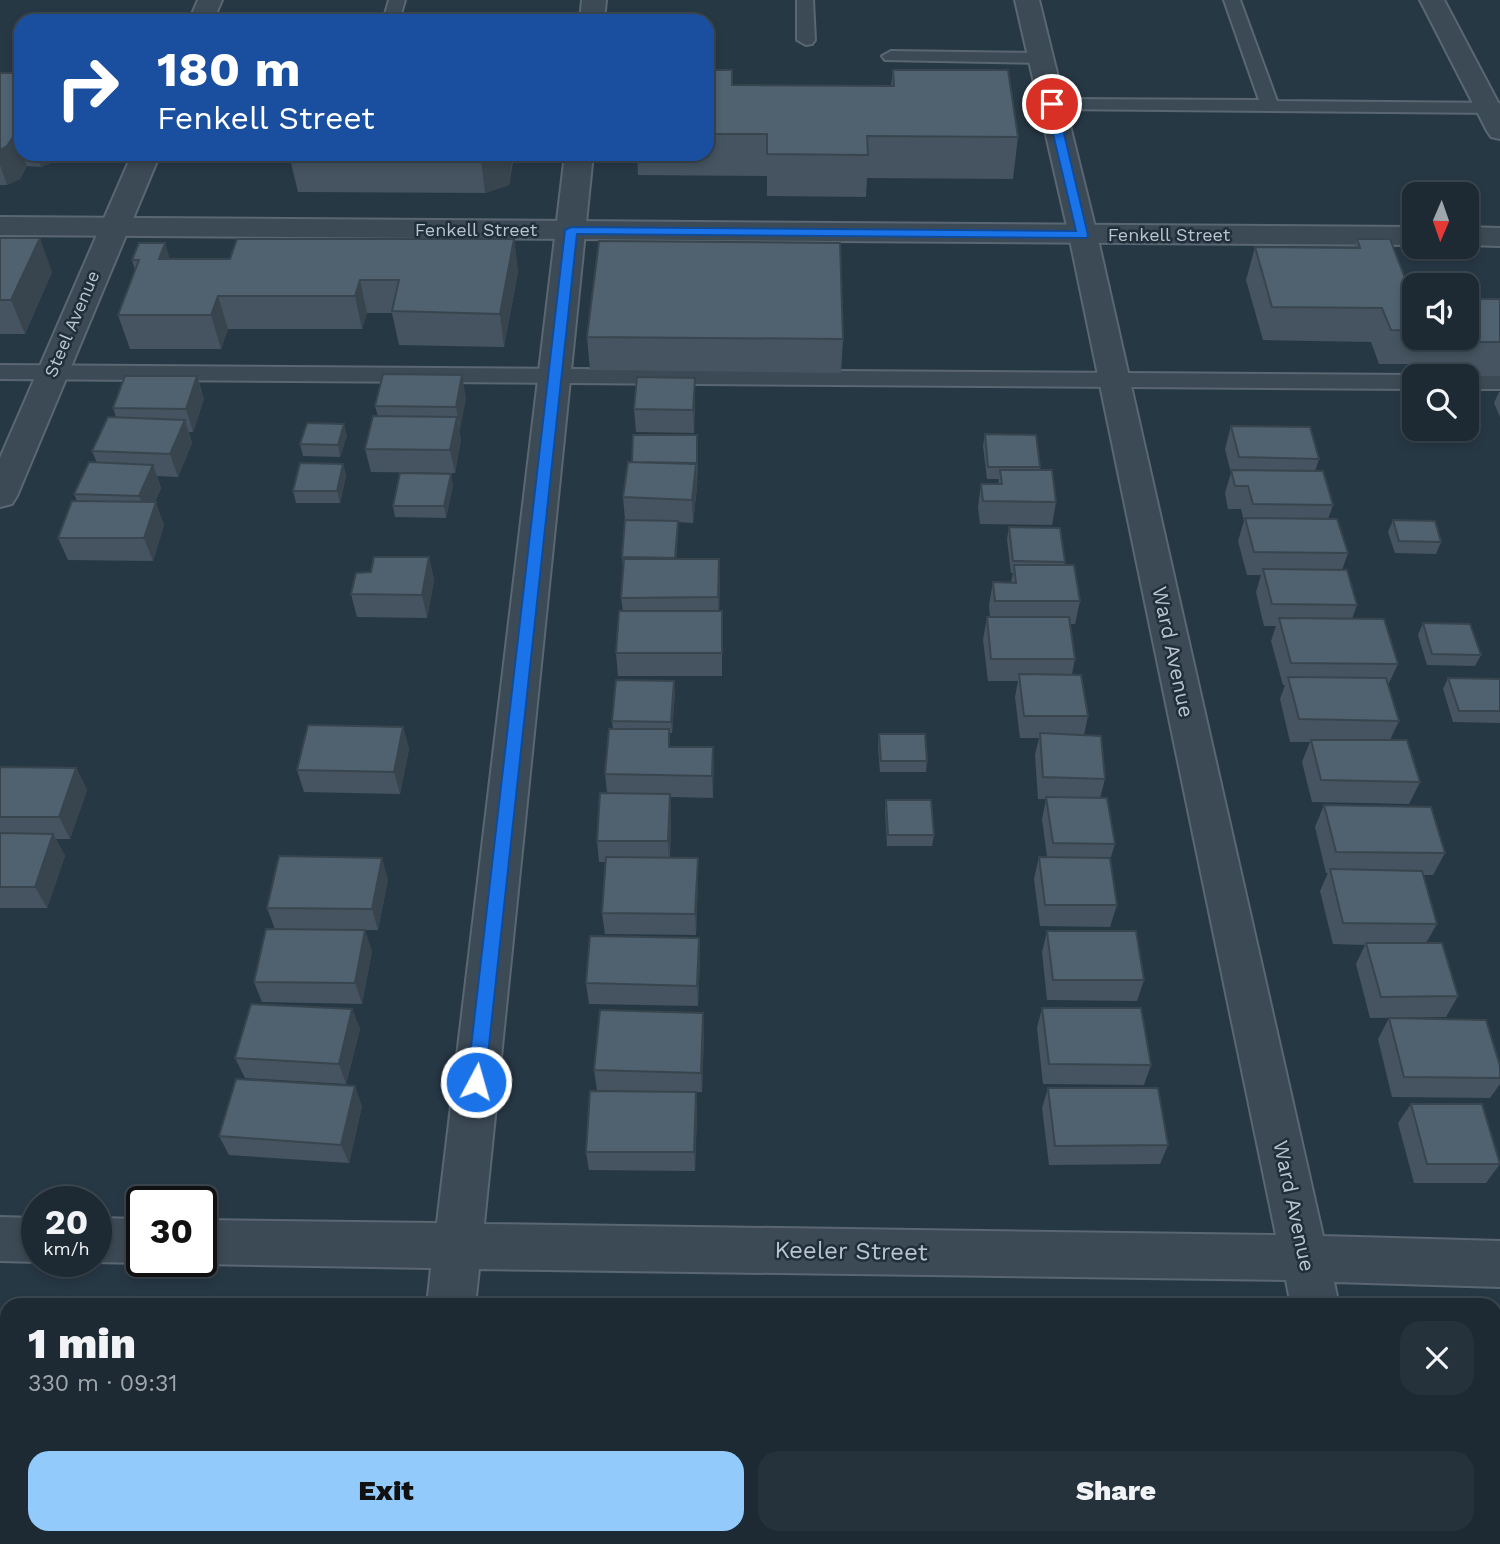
<!DOCTYPE html>
<html lang="en">
<head>
<meta charset="utf-8">
<style>
  :root { --surface:#1d2a34; --page:#25323c; --text:#f1f3f6; --muted:#a0a7ac; --line:#3b464f; --accent:#91cafb }
  body { margin:0; font-family:"Work Sans",sans-serif; background:var(--page); color:var(--text); height:100vh; display:flex; flex-direction:column; font-size:26px; white-space:nowrap }
  * { box-sizing:border-box; margin:0 }
  p { font-size:23px; color:var(--muted) }
  .icon { flex:none; width:38px; height:38px; fill:none; stroke:currentColor; stroke-width:2; stroke-linecap:round; stroke-linejoin:round }
  .map { position:relative; flex:1; overflow:hidden }
  .side { position:absolute; left:0px; top:1298px; width:1502px; height:247px; display:flex; flex-direction:column; background:var(--surface); border-radius:21px 21px 0 0; box-shadow:0 4px 10px #0003,0 0 0 2px var(--line) }
  .side>* { flex:none }
  .top-card { position:absolute; left:14px; top:14px; width:700px; height:147px; border-radius:21px; box-shadow:0 4px 10px #0003,0 0 0 2px var(--line); background:#1a4fa0; color:#fff; overflow:hidden }
  .needle { width:46px; rotate:182deg }
  .controls { position:absolute; left:1402px; top:182px; display:grid; gap:14px }
  .controls a { display:grid; place-items:center; width:77px; height:77px; border-radius:14px; background:var(--surface); box-shadow:0 4px 10px #0003,0 0 0 2px var(--line); font-size:35px }
  .speed { position:absolute; left:21px; top:1186px; display:flex; gap:14px; font-size:35px; font-weight:700; text-align:center }
  .speed>* { display:grid; place-content:center; width:91px; height:91px; border-radius:50%; background:var(--surface); box-shadow:0 4px 10px #0003,0 0 0 2px var(--line); line-height:1 }
  .speed small { font-size:18px; font-weight:400 }
  .speed .limit { border:4px solid #111; border-radius:10px; background:#fff; color:#111 }
  .pin { position:absolute; display:grid; place-items:center; width:60px; height:60px; color:#fff; margin:-30px; border:4px solid #fff; border-radius:50%; box-shadow:0 2px 7px #0007 }
  .me { position:absolute; width:77px; margin:-38px; rotate:6deg; stroke-linejoin:round; filter:drop-shadow(0 0 5px #0008) }
  .turn { display:flex; align-items:center; gap:24px; height:147px; padding:0 28px; font-size:32px }
  .turn .icon { width:91px; height:91px; stroke-width:2.5 }
  .turn b { display:block; font-size:49px; line-height:60px }
  .round { display:grid; place-items:center; flex:none; width:74px; height:74px; border-radius:21px; background:var(--page) }
  .summary { display:flex; align-items:center; justify-content:space-between; height:119px; padding:0 28px }
  h1 { font-size:42px; font-weight:800; line-height:52px }
  .action { display:flex; gap:14px; margin-top:auto; padding:14px 28px }
  .action a { flex:1; height:80px; border-radius:21px; background:var(--accent); color:#111; font-size:28px; font-weight:800; line-height:80px; text-align:center }
  .action a+a { background:var(--page); color:var(--text) }
  .map>svg:first-child { display:block }
  .lines { fill:none; stroke-linecap:round; stroke-linejoin:round }
  .service-casing { stroke:#5a6772; stroke-width:4 }
  .minor-casing { stroke:#5a6772; stroke-width:4 }
  .tertiary-casing { stroke:#5a6772; stroke-width:4 }
  .service { fill:#3c4a55; fill-rule:evenodd }
  .minor { fill:#3c4a55; fill-rule:evenodd }
  .tertiary { fill:#3c4a55; fill-rule:evenodd }
  .wall { fill:#455460 }
  .shaded-wall { fill:#38454e }
  .building { fill:#506270; stroke:#38454e; stroke-width:2 }
  .route { fill:#1a73e8; stroke:#114b97; stroke-width:2 }
  .labels { text-anchor:middle; stroke-width:5; stroke-linejoin:round; paint-order:stroke }
  .far-street-label { font-size:18px; fill:#b9c4ce; stroke:#202f3a }
  .street-label { font-size:21px; fill:#b9c4ce; stroke:#202f3a }
  .near-street-label { font-size:24px; fill:#b9c4ce; stroke:#202f3a }
</style>
</head>
<body>
<div class="map">
<svg width="1500" height="1544" viewBox="0 0 1500 1544">
  <rect width="100%" height="100%" fill="#273845"/>
  <g class="lines">
    <defs>
      <path id="service" d="M389 0H405L399 21H383Z
        M797 0H813L815 40 812 44 806 45 797 40Z
        M1224 0H1240L1277 101 1500 103V113L1052 109 1043 104 1052 99 1259 100Z
        M891 51 1041 53 1050 58 1041 63 885 60 882 56Z
        M0 365 1414 375 1418 376H1414V389L0 379Z
        M1500 375V389H1466V376H1462Z"/>
      <path id="minor" d="M198 0H222L213 21H189Z
        M582 0H606L604 21H580Z
        M1015 0H1039L1097 235 1323 1236 1500 1241V1287L1334 1282 1339 1306H1291L1286 1280 479 1269 475 1306H427L431 1268 201 1264 194 1262H201V1220L437 1223 565 154H593L484 1224 1276 1235 1069 235Z
        M1420 0H1444L1500 106V139L1491 137 1487 131Z
        M132 154H160L17 496 12 504 0 507V458Z
        M0 1217 37 1218 39 1262 0 1261Z
        M96 1218 142 1219V1262H146L142 1263 94 1262Z
        M399 1538H451L450 1544H398Z
        M1338 1538H1390L1391 1544H1339Z"/>
      <path id="tertiary" d="M0 217 1414 227V245L0 235Z
        M1466 227 1500 228V246L1466 245Z"/>
    </defs>
    <use href="#service" class="service-casing"/>
    <use href="#minor" class="minor-casing"/>
    <use href="#tertiary" class="tertiary-casing"/>
    <use href="#service" class="service"/>
    <use href="#minor" class="minor"/>
    <use href="#tertiary" class="tertiary"/>
  </g>
  <path class="wall" d="M707 70 733 85 891 86 893 70 1018 137 1013 179 867 178 866 197 767 196V176L638 175 637 154H707Z
    M0 73H21V154H69V156L41 167 27 166 20 179 7 185H0Z
    M514 156 509 185 485 193 298 192 290 159Z
    M0 238 52 272 25 334H0Z
    M514 239 518 272 504 347 399 345 392 313H367L362 329H228L221 349H130L118 315 135 270 132 260 170 259H230Z
    M1357 239 1414 299V338H1466L1500 299V376H1418L1413 364H1379L1371 342 1263 340 1246 280 1255 247 1354 248Z
    M587 337 843 339 841 373 590 370Z
    M197 376 204 399 193 432H189L192 443 178 477 157 476 161 488 155 502 164 525 153 561 68 560 58 538 77 501 74 494 97 463 92 451 116 417 113 408Z
    M695 378V401L694 433 636 432 634 409Z
    M1499 392H1500V417L1494 403Z
    M466 398 459 430 461 440 455 473 371 472 365 449 378 416 375 406Z
    M1231 426 1319 459 1315 471 1333 505 1328 519 1348 553 1342 570 1357 605 1352 619 1398 664 1388 685 1399 721 1390 740 1420 782 1409 804 1312 802 1302 762 1310 742H1290L1280 699 1285 685H1283L1271 641 1276 626H1264L1256 592 1261 575H1247L1238 541 1244 521 1241 509H1228L1225 493 1231 473 1225 449Z
    M985 434 1040 467V470L1056 502 1052 525 980 524 978 507 981 484H998L999 479H987L983 446Z
    M347 435 340 457 303 456 300 444Z
    M698 446 697 487 693 523 678 522 676 559 720 582 719 611 722 634V676H618L616 653 623 611 621 598 623 569 622 557 625 520 623 497 632 462Z
    M343 464 346 476 340 503H296L293 491Z
    M453 485 446 518 395 517 393 506Z
    M1393 520 1441 542 1436 554 1395 553 1388 532Z
    M1009 527 1065 562 1064 565 1080 601 1075 624H1070L1075 659 1072 674 1088 716 1084 735 1105 779 1100 798 1115 844 1110 860 1117 905 1110 927 1040 926 1034 879 1039 857H1047L1042 819 1046 799H1038L1035 755 1039 738H1020L1015 697 1018 681H988L983 640 987 617H990L989 605 993 582H1011L1013 573H1011L1007 539Z
    M429 557 434 580 427 618 357 617 351 594 371 572Z
    M1423 623 1481 655 1475 666 1427 665 1418 635Z
    M1448 678 1500 679V723L1453 722 1443 689Z
    M675 692 672 733H670V747H713V798L670 797 671 815 670 858 698 879 696 935 605 934 602 913 606 862H599L597 841 607 793 605 774 613 729 612 721Z
    M403 727 409 749 400 794 304 792 297 770Z
    M879 734 927 761 926 772H880L878 746Z
    M0 767 76 768 87 790 70 839H56L65 856 47 908H0Z
    M886 800 934 835 932 846H887L885 811Z
    M1324 805 1445 853 1433 875H1423L1437 924 1426 943 1458 996 1446 1017 1370 1018 1356 964 1365 945 1333 944 1320 891 1328 873H1326L1315 827Z
    M388 879 378 930H359L372 951 362 1004 262 1002 254 982 275 929 267 908Z
    M1047 931 1144 980 1137 1001 1047 1000 1042 952Z
    M699 938 700 959 698 1006 589 1004 586 983Z
    M1042 1008 1151 1065 1144 1085 1043 1084 1037 1028Z
    M352 1009 360 1029 346 1084 245 1078 235 1058Z
    M1389 1018 1500 1066V1084L1490 1098 1392 1097 1378 1039Z
    M704 1033 702 1092H696L697 1111 695 1171 589 1170 586 1152 675 1092 597 1090 594 1070Z
    M1048 1088 1168 1145 1160 1164 1049 1165 1042 1108Z
    M1411 1104 1500 1164 1486 1183H1414L1398 1123Z
    M362 1106 349 1163 229 1155 219 1136Z
    M1494 1354H1500V1445H1494Z
    M1500 1462V1494L1494 1473V1467Z
    M242 1538H291L290 1539Z
    M563 1538H696L695 1544H564Z
    M799 1538H874L872 1544H799Z
    M1096 1538H1238L1239 1540 1235 1544H1097Z"/>
  <path class="shaded-wall" d="M15 134 21 151V154H22L27 166 20 179 7 185 0 165V150Z
    M36 154H69V156L41 167Z
    M499 154H513L509 185 485 193 481 160Z
    M40 238 52 272 25 334 11 300Z
    M514 239 518 272 504 347 500 314Z
    M165 243 175 276 159 259Z
    M360 280 367 313 362 329 355 296Z
    M218 296 228 329 221 349 211 315Z
    M462 375 466 398 460 430 456 407Z
    M197 376 204 399 193 432 186 409Z
    M695 378V401L694 433 693 410Z
    M457 417 461 440 455 473 450 450Z
    M185 420 192 443 178 477 170 454Z
    M344 424 347 435 340 457 338 445Z
    M343 464 346 476 340 503 337 491Z
    M696 464 697 487 693 523 692 500Z
    M153 465 161 488 148 519 139 496Z
    M451 474 453 485 446 518 444 506Z
    M156 502 164 525 153 561 144 538Z
    M678 521V532L676 570 675 558Z
    M429 557 434 580 427 618 422 595Z
    M719 559 720 582 719 620 718 597Z
    M674 681 675 692 672 733 671 722Z
    M403 727 409 749 400 794 394 772Z
    M713 747 714 769 713 798 712 776Z
    M76 768 87 790 70 839 59 817Z
    M670 794 671 815 669 863 668 841Z
    M53 834 65 856 47 908 35 887Z
    M382 858 388 879 378 930 372 909Z
    M698 858V879L696 935 695 914Z
    M365 930 372 951 362 1004 355 983Z
    M699 938 700 959 698 1006 697 986Z
    M352 1009 360 1029 346 1084 339 1064Z
    M703 1013 704 1033 702 1092 701 1073Z
    M355 1086 362 1106 349 1163 341 1145Z
    M696 1092 697 1111 695 1171 694 1152Z"/>
  <path class="building" d="M707 70H732V85L894 86 893 70H1008L1018 137 867 136 868 155 767 154V134H707Z
    M0 73H21V134H15L7 146 0 150Z
    M292 154H499L481 160 290 159Z
    M0 238H40L11 300H0Z
    M237 239H514L500 314 392 311 399 280H360L355 296H218L211 315H118L139 260H132L139 243H165L159 259H230Z
    M1357 239H1390L1413 299H1414V331L1391 330 1382 308 1272 307 1255 247 1360 248Z
    M599 241 840 243 843 339 587 337Z
    M1466 299H1500V342H1430L1429 338H1466Z
    M383 374 462 375 456 407 375 406Z
    M125 376H197L186 409 113 408Z
    M637 377 695 378 693 410 634 409Z
    M373 416 457 417 450 450 365 449Z
    M108 417 185 420 170 454 92 451Z
    M307 423 344 424 338 445 300 444Z
    M1231 426 1310 427 1319 459 1239 457Z
    M985 434 1036 435 1040 467H988Z
    M633 435H697V463L632 462Z
    M89 462 153 465 139 496 74 494Z
    M628 462 696 464 692 500 623 497Z
    M300 463 343 464 337 491H293Z
    M1000 470H1052L1056 502 983 501 981 484H1002Z
    M1231 470 1323 471 1333 505 1253 504 1248 486H1235Z
    M400 473 451 474 444 506H393Z
    M72 501 156 502 144 538H58Z
    M1245 518 1337 519 1348 553 1254 552Z
    M625 520 678 521 675 558 622 557Z
    M1393 520 1435 521 1441 542 1399 541Z
    M1009 527 1060 528 1065 562 1013 561Z
    M374 557H429L422 595 351 594 356 573 371 572Z
    M624 559H719L718 597 621 598Z
    M1014 565H1074L1080 601H995L993 582 1016 583Z
    M1263 569 1347 570 1357 605 1272 604Z
    M619 611H722V653H616Z
    M987 617H1069L1075 659H991Z
    M1279 618 1384 619 1398 664 1291 663Z
    M1423 623 1470 624 1481 655 1432 654Z
    M1019 674 1081 675 1088 716H1024Z
    M1288 677 1386 678 1399 721 1299 719Z
    M1448 678 1500 679V711H1459Z
    M616 680 674 681 671 722 612 721Z
    M308 725 403 727 394 772 297 770Z
    M609 729H669V747H713L712 776 605 774Z
    M1040 733 1101 736 1105 779 1043 777Z
    M879 734H925L927 761H881Z
    M1311 740H1407L1420 782 1321 780Z
    M0 767 76 768 59 817H0Z
    M600 793 670 794 668 841H597Z
    M1046 797 1107 798 1115 844 1053 843Z
    M886 800H931L934 835H888Z
    M1324 805 1431 807 1445 853 1336 852Z
    M0 833 53 834 35 887H0Z
    M279 856 382 858 372 909 267 908Z
    M606 857 698 858 695 914 602 913Z
    M1039 857 1110 858 1117 905H1045Z
    M1330 869 1422 871 1437 924 1343 923Z
    M266 929 365 930 355 983 254 982Z
    M1047 931H1136L1144 980H1053Z
    M590 936 699 938 697 986 586 983Z
    M1366 943H1442L1458 996 1381 997Z
    M251 1004 352 1009 339 1064 235 1058Z
    M1042 1008H1141L1151 1065 1049 1064Z
    M600 1010 703 1013 701 1073 594 1070Z
    M1389 1018 1486 1020 1500 1066V1078L1404 1077Z
    M236 1079 355 1086 341 1145 219 1136Z
    M1048 1088H1158L1168 1145 1055 1146Z
    M590 1091 696 1092 694 1152H586Z
    M1411 1104H1482L1500 1164H1427Z
    M1494 1354H1500V1430H1494Z
    M1105 1538H1238L1239 1540H1105Z"/>
  <path class="route" d="M1052 101 1057 104 1088 235 1087 238 577 234 485 1082 482 1088 476 1090 470 1088 467 1082 565 230 571 227 1076 231 1046 104Z"/>
  <g class="labels">
    <g class="far-street-label">
      <text x="476" y="236">Fenkell Street</text>
      <text x="1169" y="241">Fenkell Street</text>
      <text transform="translate(72 324) rotate(-67)" y="6">Steel Avenue</text>
    </g>
    <g class="street-label">
      <text transform="translate(1173 652) rotate(78)" y="7">Ward Avenue</text>
      <text transform="translate(1294 1206) rotate(78)" y="7">Ward Avenue</text>
    </g>
    <g class="near-street-label">
      <text transform="translate(851 1251) rotate(1)" y="8">Keeler Street</text>
    </g>
  </g>
</svg>
<div class="controls">
<a><svg class="needle" viewBox="-14 -14 28 28"><path d="M0-13l5 13h-10z" fill="#e53935"/><path d="M0 13l5-13h-10z" fill="#a0a7ac"/></svg></a>
<a><svg class="icon" aria-label="sound" viewBox="0 0 24 24"><path d="M4 9h4l5-4v14l-5-4H4zM17 9q2 3 0 6"/></svg></a>
<a><svg class="icon" aria-label="search" viewBox="0 0 24 24"><circle cx="10" cy="10" r="6"/><path d="M15 15l6 6"/></svg></a>
</div>
<div class="speed"><div>20<small>km/h</small></div><div class="limit">30</div></div>
<div class="pin" style="left:1052px;top:104px;background:#d93025"><svg class="icon" aria-label="arrive" viewBox="0 0 24 24"><path d="M6 21V4h12l-3 4 3 4H6"/></svg></div>
<svg class="me" style="left:476px;top:1082px" viewBox="-20 -20 40 40"><circle r="17" fill="#1a73e8" stroke="#fff" stroke-width="3"/><path d="M0-11L8 9 0 5-8 9z" fill="#fff"/></svg>
<div class="top-card">
<div class="turn"><svg class="icon" aria-label="right" viewBox="0 0 24 24"><path d="M7 20v-9h11M14 6l5 5-5 5"/></svg><div><b>180 m</b>Fenkell Street</div></div>
</div>
<section class="side">
<div class="summary"><div><h1>1 min</h1><p>330 m · 09:31</p></div><a class="round"><svg class="icon" aria-label="close" viewBox="0 0 24 24"><path d="M6 6l12 12M18 6L6 18"/></svg></a></div>
<div class="action"><a>Exit</a><a>Share</a></div>
</section>
</div>
</body>
</html>
